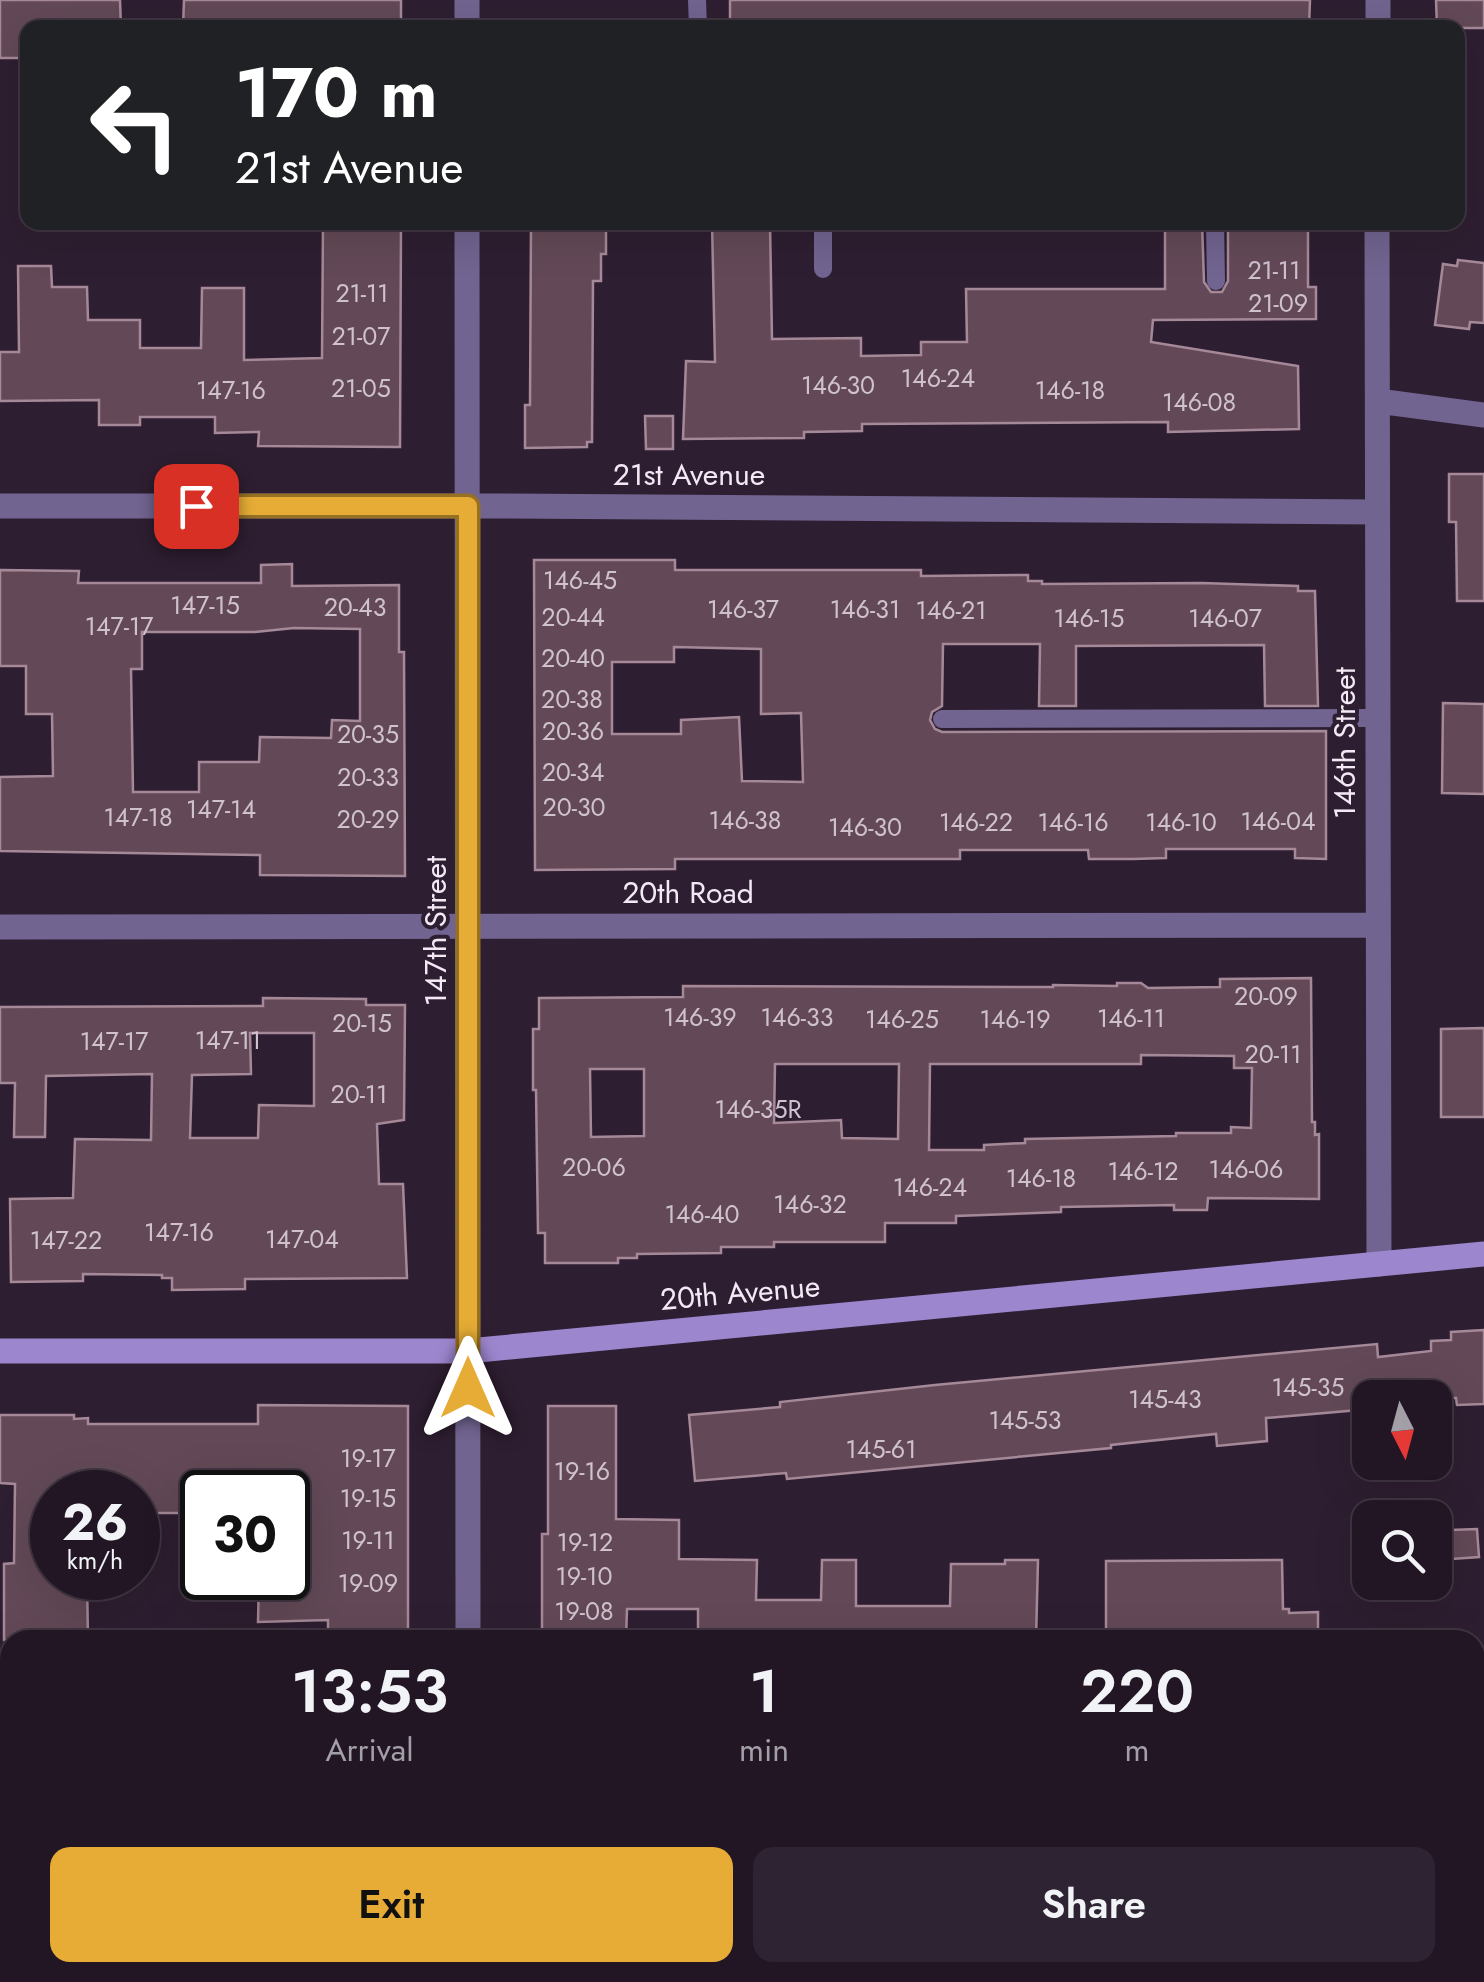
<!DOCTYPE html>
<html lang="en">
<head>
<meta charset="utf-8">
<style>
  :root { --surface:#221625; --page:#2e2332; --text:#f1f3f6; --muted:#a29fa7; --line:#3f3542; --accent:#e6ac36 }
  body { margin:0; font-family:Jost,sans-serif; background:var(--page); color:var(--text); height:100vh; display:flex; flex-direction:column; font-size:38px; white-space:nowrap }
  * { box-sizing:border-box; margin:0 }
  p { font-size:32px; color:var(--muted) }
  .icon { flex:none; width:55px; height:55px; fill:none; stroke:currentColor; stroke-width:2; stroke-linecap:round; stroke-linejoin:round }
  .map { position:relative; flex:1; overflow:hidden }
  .panel { position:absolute; left:0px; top:1630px; width:1485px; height:352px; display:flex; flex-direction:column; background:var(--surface); border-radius:30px 30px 0 0; box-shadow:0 10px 40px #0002,0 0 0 2px var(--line) }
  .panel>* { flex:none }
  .banner { position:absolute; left:20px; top:20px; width:1445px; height:210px; border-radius:20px; box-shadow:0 10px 40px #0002,0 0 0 2px var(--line); background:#202124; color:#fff; overflow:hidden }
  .needle { width:65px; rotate:174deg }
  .buttons { position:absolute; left:1352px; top:1380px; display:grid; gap:20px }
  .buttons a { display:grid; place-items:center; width:100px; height:100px; border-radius:20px; background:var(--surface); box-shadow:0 10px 40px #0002,0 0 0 2px var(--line); font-size:50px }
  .speed { position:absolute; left:30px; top:1470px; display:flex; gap:20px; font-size:50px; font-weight:700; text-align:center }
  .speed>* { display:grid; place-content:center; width:130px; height:130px; border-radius:50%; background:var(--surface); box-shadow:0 10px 40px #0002,0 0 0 2px var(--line); line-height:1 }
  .speed small { font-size:25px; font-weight:400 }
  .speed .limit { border:5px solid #111; border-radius:15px; background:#fff; color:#111 }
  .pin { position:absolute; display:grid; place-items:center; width:85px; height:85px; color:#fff; margin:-42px; border-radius:20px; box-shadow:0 5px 15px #0006 }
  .me { position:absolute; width:110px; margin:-55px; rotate:0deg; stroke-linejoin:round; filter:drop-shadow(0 0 8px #0008) }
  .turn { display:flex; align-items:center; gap:35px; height:210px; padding:0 50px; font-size:45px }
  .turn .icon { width:130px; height:130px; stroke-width:2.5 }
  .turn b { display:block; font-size:70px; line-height:85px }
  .eta { display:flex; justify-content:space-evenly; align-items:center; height:170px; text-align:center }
  .eta b { font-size:60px; font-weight:600; line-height:70px }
  .cta { display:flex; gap:20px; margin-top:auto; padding:20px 50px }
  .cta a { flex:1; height:115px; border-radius:20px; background:var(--accent); color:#111; font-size:40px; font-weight:600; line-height:115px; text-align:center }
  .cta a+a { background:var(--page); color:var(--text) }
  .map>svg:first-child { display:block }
  .building { fill:#634957; stroke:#a68998; stroke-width:2.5; fill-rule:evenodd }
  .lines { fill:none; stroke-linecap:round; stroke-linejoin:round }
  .lane { stroke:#716490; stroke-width:18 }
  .street { stroke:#716490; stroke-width:25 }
  .secondary { stroke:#9c86ce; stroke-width:25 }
  .route-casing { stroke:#967023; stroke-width:25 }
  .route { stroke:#e6ac36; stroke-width:18 }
  .labels { text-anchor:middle; stroke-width:8; stroke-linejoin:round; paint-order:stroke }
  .number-label { font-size:25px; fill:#cfc1ce }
  .street-label { font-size:30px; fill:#f3e9f5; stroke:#2e1e31 }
</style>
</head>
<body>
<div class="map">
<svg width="1484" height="1982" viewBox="0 0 1484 1982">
  <rect width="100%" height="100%" fill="#2e1e31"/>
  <path class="building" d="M0 0H120L121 28H28V58H0Z
    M184 0H401V28H183Z
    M730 0H1310L1309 28H730Z
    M1436 0H1484V28H1437Z
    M323 222H401L400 447 258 446 259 432 215 433V417H140V425H99V400L0 401V352H19L18 266H51L52 287H87L88 320H140V348H201L202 288H244V360L322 358Z
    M531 222 606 224V254H601V281H593L592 442H587V447L525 448V405H530Z
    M712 222H770L772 339 861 338V356L921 355V342H967L966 289H1165V222H1202L1204 282 1211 292H1222L1228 281V222H1308V287H1316V319L1153 320 1151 342 1298 366 1299 429 1168 432V422L862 424V431L804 432V438L683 439 686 361 715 362Z
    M1458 260 1484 263V323L1470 322 1469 329 1435 325 1443 264 1457 266Z
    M645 416H673V449H646Z
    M1449 474H1484V601H1457L1456 522H1449Z
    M534 560H675V570H921V576L1028 575V581H1042V584L1202 583 1298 586V591H1315L1318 706H1265L1264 645 1076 646V706H1039L1040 644H943L942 706 932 712 930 720 935 729 942 732 1326 731V859L1295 858V849H1166V858L1133 859H1089L1088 850H960V859H675V869L535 870ZM674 647 761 649V714L801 713 803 782 742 781 739 717 681 720V734H612V662H674Z
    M292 564V586L399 585V652H404L405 876 260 875V855L0 851V777L53 776 52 714H26V666H0V570L79 571 78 583H261V565ZM294 628 360 629V721L332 720 331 738 260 737 259 762H199V792H133L131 669H142V632H255Z
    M1443 703 1484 704V794L1442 793Z
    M1311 978 1312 1122H1315V1135L1319 1134V1199L1208 1198 1207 1210H1174V1205L1061 1207V1212L956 1216V1223H885V1242H774V1247H721V1253L637 1254V1258H618V1263H545V1233H538L536 1090H533V1029H539V998L683 997V986L1053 987V985L1117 986V983H1141L1148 988 1220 987V979ZM1141 1055 1234 1056V1068H1252L1251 1128 1231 1127V1133H1176V1136L1025 1139V1143L984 1145V1150H929L930 1064H1141ZM775 1064H899L898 1139 842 1138 841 1120 774 1123ZM590 1069H644V1136L591 1137Z
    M263 998 366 999V1005H405L404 1120 377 1124 379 1184H403L407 1278 245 1279V1289L172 1290V1278H162V1275L83 1274V1281L11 1282 10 1199 73 1198 75 1139 151 1140 152 1074 46 1076 45 1137H14L15 1083H0V1007L263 1006ZM250 1033H314V1106L259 1105 258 1138H190L192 1075 251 1074Z
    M1484 1028V1117H1441V1029Z
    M1484 1330V1404L1457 1405 1456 1398H1370V1409L1266 1418 1267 1441 1217 1446 1216 1434 1111 1445V1448L787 1479 786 1473 695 1481 689 1415 780 1407V1402L935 1385 1377 1344 1378 1357 1431 1351V1341L1451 1340V1332Z
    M258 1405 408 1406V1634H401L400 1640H328V1620L258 1622 259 1578H288V1492H202V1513H138V1492H52V1578H87L88 1640H4V1564L14 1563 15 1484 0 1483V1415H74V1419L88 1418V1424H258Z
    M548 1406H616V1519L679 1520V1559L757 1560 756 1600H821L822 1560H856V1606H950L951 1564H1005V1560H1038L1036 1640H698V1609H627L626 1640H542V1534H548Z
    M1477 1529 1479 1557 1452 1559 1450 1530Z
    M1282 1560 1283 1609H1289V1613L1318 1612V1640H1106V1561Z"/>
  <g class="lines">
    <path class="lane" d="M697 0 698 28
      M823 222V269
      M1215 222 1216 281
      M942 719 1377 718"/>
    <path class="street" d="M467 0V28
      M1378 28V0
      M467 222 468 1640
      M1377 222 1379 1264
      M1378 401 1484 415
      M0 506H502L1377 512
      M0 927 1377 925
      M0 1772H10
      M1475 1772H1484
      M468 1972V1982"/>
    <path class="secondary" d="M0 1351H468L1484 1254"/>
  </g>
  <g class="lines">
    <defs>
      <path id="route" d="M196 506H468V1388"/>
    </defs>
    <use href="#route" class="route-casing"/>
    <use href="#route" class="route"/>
  </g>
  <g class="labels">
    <g class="number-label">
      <text x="1274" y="279">21-11</text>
      <text x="362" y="302">21-11</text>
      <text x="1278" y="312">21-09</text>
      <text x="361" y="345">21-07</text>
      <text x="938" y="387">146-24</text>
      <text x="838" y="394">146-30</text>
      <text x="361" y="397">21-05</text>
      <text x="231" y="399">147-16</text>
      <text x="1070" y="399">146-18</text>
      <text x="1199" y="411">146-08</text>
      <text x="580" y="589">146-45</text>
      <text x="205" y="614">147-15</text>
      <text x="355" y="616">20-43</text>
      <text x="743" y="618">146-37</text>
      <text x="865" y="618">146-31</text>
      <text x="951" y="619">146-21</text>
      <text x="573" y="626">20-44</text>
      <text x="1089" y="627">146-15</text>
      <text x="1225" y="627">146-07</text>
      <text x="119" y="635">147-17</text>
      <text x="573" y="667">20-40</text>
      <text x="572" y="708">20-38</text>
      <text x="573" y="740">20-36</text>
      <text x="368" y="743">20-35</text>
      <text x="573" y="781">20-34</text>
      <text x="368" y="786">20-33</text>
      <text x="574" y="816">20-30</text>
      <text x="221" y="818">147-14</text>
      <text x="138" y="826">147-18</text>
      <text x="368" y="828">20-29</text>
      <text x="745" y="829">146-38</text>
      <text x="1278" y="830">146-04</text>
      <text x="976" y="831">146-22</text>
      <text x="1073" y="831">146-16</text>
      <text x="1181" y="831">146-10</text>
      <text x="865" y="836">146-30</text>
      <text x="1266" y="1005">20-09</text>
      <text x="700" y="1026">146-39</text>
      <text x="797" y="1026">146-33</text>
      <text x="1131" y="1027">146-11</text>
      <text x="902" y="1028">146-25</text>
      <text x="1015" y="1028">146-19</text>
      <text x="362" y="1032">20-15</text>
      <text x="228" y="1049">147-11</text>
      <text x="114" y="1050">147-17</text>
      <text x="1273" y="1063">20-11</text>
      <text x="359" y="1103">20-11</text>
      <text x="758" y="1118">146-35R</text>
      <text x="594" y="1176">20-06</text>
      <text x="1246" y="1178">146-06</text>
      <text x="1143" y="1180">146-12</text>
      <text x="1041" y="1187">146-18</text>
      <text x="930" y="1196">146-24</text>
      <text x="810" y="1213">146-32</text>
      <text x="702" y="1223">146-40</text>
      <text x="179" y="1241">147-16</text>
      <text x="302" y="1248">147-04</text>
      <text x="66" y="1249">147-22</text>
      <text x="1308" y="1396">145-35</text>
      <text x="1165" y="1408">145-43</text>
      <text x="1025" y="1429">145-53</text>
      <text x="881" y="1458">145-61</text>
      <text x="368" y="1467">19-17</text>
      <text x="582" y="1480">19-16</text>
      <text x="368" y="1507">19-15</text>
      <text x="368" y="1549">19-11</text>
      <text x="585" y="1551">19-12</text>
      <text x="584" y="1585">19-10</text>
      <text x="368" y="1592">19-09</text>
      <text x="584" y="1620">19-08</text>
    </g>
    <g class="street-label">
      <text x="689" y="485">21st Avenue</text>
      <text transform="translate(1345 743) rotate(-90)" y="10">146th Street</text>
      <text x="688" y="903">20th Road</text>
      <text transform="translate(436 931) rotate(-90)" y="10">147th Street</text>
      <text transform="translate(740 1293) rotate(-5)" y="10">20th Avenue</text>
    </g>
  </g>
</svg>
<div class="buttons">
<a><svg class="needle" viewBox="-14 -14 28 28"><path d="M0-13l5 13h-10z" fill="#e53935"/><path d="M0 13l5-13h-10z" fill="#a29fa7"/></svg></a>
<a><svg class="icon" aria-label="search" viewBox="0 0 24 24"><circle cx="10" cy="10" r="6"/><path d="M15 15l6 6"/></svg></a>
</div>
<div class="speed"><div>26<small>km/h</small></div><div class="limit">30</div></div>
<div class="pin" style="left:196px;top:506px;background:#d93025"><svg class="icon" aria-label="arrive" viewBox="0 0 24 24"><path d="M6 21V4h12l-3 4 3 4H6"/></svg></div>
<svg class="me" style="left:468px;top:1388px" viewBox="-20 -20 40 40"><path d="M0-17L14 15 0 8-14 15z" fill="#e6ac36" stroke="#fff" stroke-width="4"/></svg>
<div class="banner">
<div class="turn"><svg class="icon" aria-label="left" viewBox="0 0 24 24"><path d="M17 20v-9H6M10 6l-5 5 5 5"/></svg><div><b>170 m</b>21st Avenue</div></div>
</div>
<section class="panel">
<div class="eta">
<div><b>13:53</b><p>Arrival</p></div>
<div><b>1</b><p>min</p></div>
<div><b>220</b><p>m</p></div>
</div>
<div class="cta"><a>Exit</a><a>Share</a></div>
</section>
</div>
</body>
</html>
